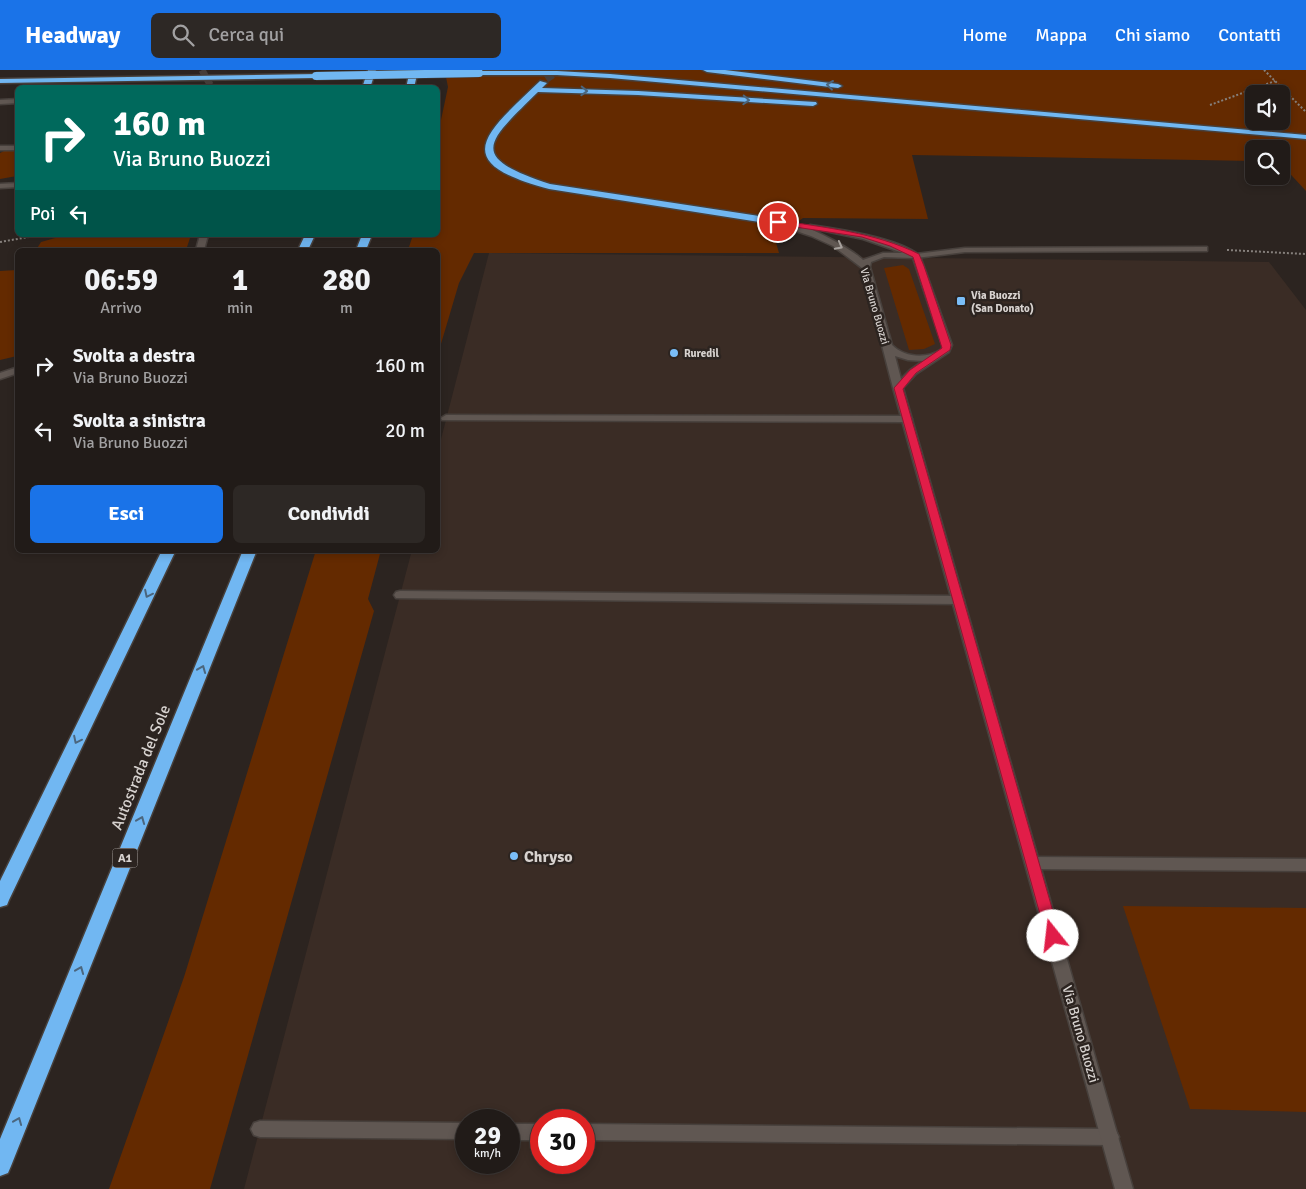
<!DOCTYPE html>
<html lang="it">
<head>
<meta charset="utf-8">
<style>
  :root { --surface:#211b18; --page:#2d2825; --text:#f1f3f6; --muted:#a2a1a2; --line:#3e3937; --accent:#1a73e8 }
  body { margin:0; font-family:Signika,sans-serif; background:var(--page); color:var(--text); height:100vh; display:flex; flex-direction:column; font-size:19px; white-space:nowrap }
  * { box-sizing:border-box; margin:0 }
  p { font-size:16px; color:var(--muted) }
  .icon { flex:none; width:28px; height:28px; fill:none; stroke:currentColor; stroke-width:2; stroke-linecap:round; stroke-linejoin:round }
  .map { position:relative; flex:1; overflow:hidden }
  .side { position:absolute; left:15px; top:178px; width:425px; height:305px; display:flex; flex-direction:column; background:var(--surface); border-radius:8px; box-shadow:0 2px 8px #0003,0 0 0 1px var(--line) }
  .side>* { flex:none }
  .guide { position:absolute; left:15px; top:15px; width:425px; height:152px; border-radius:8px; box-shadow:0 2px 8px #0003,0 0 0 1px var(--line); background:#00695c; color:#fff; overflow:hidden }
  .controls { position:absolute; left:1245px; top:15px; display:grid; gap:10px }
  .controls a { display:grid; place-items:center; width:45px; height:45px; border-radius:8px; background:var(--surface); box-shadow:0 2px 8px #0003,0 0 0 1px var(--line); font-size:25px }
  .speed { position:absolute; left:455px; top:1039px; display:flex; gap:10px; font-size:25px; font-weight:700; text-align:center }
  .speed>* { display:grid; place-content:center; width:65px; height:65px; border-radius:50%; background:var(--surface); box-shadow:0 2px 8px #0003,0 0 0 1px var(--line); line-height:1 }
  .speed small { font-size:12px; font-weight:400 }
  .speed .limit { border:8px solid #d22; background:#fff; color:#111 }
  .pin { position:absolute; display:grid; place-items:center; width:42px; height:42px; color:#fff; margin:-21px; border:2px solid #fff; border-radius:50%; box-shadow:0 1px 5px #0007 }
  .me { position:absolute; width:55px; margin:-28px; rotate:344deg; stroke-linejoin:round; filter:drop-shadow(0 0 4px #0008) }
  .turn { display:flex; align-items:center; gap:18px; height:105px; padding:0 15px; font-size:22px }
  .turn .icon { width:65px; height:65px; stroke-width:2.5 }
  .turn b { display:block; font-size:35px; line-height:42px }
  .then { display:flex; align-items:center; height:48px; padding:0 15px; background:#0003; gap:10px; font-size:19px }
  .eta { display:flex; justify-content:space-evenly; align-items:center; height:85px; text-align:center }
  .eta b { font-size:30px; font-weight:700; line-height:35px }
  .primary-button { display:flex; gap:10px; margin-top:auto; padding:10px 15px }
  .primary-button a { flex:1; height:58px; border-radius:8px; background:var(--accent); color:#fff; font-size:20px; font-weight:700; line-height:58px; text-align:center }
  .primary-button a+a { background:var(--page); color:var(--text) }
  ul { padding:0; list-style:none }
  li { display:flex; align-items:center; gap:15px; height:65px; padding:0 15px }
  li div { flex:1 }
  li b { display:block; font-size:19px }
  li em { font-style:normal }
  header { display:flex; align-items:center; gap:30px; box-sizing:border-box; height:70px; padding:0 25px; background:var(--accent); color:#fff }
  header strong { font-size:24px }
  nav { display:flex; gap:28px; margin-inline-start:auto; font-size:18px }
  .search { width:350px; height:45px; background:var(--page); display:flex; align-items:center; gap:12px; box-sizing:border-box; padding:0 18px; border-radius:8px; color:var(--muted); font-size:19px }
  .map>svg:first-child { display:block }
  .built { fill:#3a2c25; fill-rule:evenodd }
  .green { fill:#642a00; fill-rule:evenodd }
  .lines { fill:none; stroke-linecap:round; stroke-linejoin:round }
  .street-tunnel { stroke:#463e3a; stroke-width:7; stroke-dasharray:7 3; stroke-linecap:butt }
  .highway-tunnel { stroke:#463e3a; stroke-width:8; stroke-dasharray:8 4.5; stroke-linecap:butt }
  .lane-casing { stroke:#47403c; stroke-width:3 }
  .street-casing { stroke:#47403c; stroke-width:3 }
  .secondary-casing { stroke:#47403c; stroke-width:3 }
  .highway-casing { stroke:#47403c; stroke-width:3 }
  .path { stroke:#86807c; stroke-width:2; stroke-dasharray:2 2; stroke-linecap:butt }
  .lane { fill:#605752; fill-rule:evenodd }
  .street { fill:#605752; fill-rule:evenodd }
  .secondary { fill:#605752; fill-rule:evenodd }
  .highway { fill:#71b7f2; fill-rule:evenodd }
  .highway-bridge-casing { stroke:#47403c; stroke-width:9; stroke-linecap:butt }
  .highway-bridge { stroke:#71b7f2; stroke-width:8 }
  .oneway { stroke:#4b667e }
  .oneway2 { stroke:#a7a19d }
  .route { fill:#e11d48; stroke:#92132f }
  .poi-dot { fill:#7abef8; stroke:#2c2420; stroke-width:2 }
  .labels { text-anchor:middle; stroke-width:5; stroke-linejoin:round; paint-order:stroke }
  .far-poi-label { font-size:11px; font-weight:bold; fill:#d7d2cf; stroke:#2c2420; text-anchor:start }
  .far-street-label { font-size:11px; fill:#d7d2cf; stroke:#2c2420 }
  .shield { fill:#2c2420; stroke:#a49e9a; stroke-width:1 }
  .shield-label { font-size:12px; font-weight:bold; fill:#d7d2cf }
  .street-label { font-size:14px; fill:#d7d2cf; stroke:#2c2420 }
  .near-street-label { font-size:16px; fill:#d7d2cf; stroke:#2c2420 }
  .near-poi-label { font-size:16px; font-weight:bold; fill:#d7d2cf; stroke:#2c2420; text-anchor:start }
</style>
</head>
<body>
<header>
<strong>Headway</strong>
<div class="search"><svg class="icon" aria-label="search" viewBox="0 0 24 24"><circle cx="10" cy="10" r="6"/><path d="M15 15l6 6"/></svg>Cerca qui</div>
<nav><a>Home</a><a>Mappa</a><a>Chi siamo</a><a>Contatti</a></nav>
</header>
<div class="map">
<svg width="1306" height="1119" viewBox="0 0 1306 1119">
  <rect width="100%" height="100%" fill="#2c2420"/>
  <path class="built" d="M489 183 1269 192 1306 240V1119H244L412 480H438V381ZM466 1050H509V1092H466ZM541 1050H584V1092H541Z"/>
  <path class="green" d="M457 0H1306V121L1281 94V79H1254V91L912 85 928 149 803 148 775 169 779 183H474L459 213 438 284V180H408L413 165H438V64L448 17 446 7ZM1254 24H1281V51H1254Z
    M6 80 17 81V106L0 109V83Z
    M66 165H191L186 180H36L41 172Z
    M903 195 909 199 935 274 924 279 909 280 884 198Z
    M17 200V286L0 290V201Z
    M316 480H381L368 529 374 541 210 1119H109L184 907Z
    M1123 836 1306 838V1042L1190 1039Z"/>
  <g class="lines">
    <path class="street-tunnel" d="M202 0 212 18"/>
    <path class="highway-tunnel" d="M546 9 559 0"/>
    <defs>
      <path id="lane" d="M1204 177H1207V181L965 182 916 188 912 186 916 184 965 178Z
        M446 345 907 346 912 349 907 352 442 350 441 348Z
        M400 521 958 526 964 530 958 534 396 528 394 525 396 522Z
        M1033 787 1306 789V801L1033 799 1028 797 1025 793 1028 789Z
        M260 1051 466 1053V1069L260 1067 254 1065 251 1059 254 1053Z
        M509 1054H541V1070H509Z
        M584 1054 1110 1059 1116 1061 1119 1067 1116 1073 1110 1075 584 1070Z"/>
      <path id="street" d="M0 76H18V80H0Z
        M18 113V117L0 118V114Z
        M775 150C796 148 848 176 863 190L883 183H903L863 169 806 157 810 155C838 159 899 168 920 186L952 275 949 282 916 304 903 318 1133 1119H1115L893 318 862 198 833 176 811 166 775 154ZM884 187 913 188 942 275V279C927 289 905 288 892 275L870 197 871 192ZM895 286 908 290 923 291 910 300 901 309Z"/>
      <path id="secondary" d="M18 29V33L0 34V30Z
        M200 165H208L204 180H196Z
        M18 297V303L0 309V303Z"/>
      <path id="highway" d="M368 0H376L370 18H362Z
        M410 0H418L414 18H406Z
        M703 0H725L838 14 842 16 838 18 707 2Z
        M476 1H557L610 4 1306 65V69L610 8 557 5H476Z
        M319 4V8H316L0 13V9Z
        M540 11 547 13 542 18 638 21 816 32 817 34 813 36 638 25 538 22C485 74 468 87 550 114L778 149 783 152 778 155 549 119C446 92 486 63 540 11Z
        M305 165H315L308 180H298Z
        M362 165H372L366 180H356Z
        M162 480H176L9 830 7 835 0 837V811Z
        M243 480H257L11 1096 8 1103 0 1106V1069Z"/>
    </defs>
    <use href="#lane" class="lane-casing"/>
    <use href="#street" class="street-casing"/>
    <use href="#secondary" class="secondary-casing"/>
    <use href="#highway" class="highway-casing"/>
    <path class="path" d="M1264 0 1306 42
      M1210 35 1275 11
      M0 172 40 165
      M1227 180 1306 184"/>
    <use href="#lane" class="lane"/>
    <use href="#street" class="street"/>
    <use href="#secondary" class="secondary"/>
    <use href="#highway" class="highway"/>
    <defs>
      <path id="highway-bridge" d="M316 6 479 3"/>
    </defs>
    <use href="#highway-bridge" class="highway-bridge-casing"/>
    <use href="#highway-bridge" class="highway-bridge"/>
  </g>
  <defs><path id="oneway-chevron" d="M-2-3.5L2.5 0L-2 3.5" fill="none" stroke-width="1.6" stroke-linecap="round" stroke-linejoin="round" transform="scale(1.25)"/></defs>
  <g class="oneway">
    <use href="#oneway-chevron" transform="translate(830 15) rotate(-173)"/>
    <use href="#oneway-chevron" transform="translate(584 21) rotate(2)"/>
    <use href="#oneway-chevron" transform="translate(746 30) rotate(3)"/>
    <use href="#oneway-chevron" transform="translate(148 524) rotate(116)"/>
    <use href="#oneway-chevron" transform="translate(202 599) rotate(-68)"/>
    <use href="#oneway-chevron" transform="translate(77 670) rotate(116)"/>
    <use href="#oneway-chevron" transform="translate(141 750) rotate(-68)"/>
    <use href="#oneway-chevron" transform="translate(80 900) rotate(-68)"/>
    <use href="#oneway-chevron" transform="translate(18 1051) rotate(-68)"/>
  </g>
  <use class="oneway2" href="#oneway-chevron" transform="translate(839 176) rotate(28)"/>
  <path class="route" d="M778 150C826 158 874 162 919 184L924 196 951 275 950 280 916 303 903 319 1060 866 1058 870 1053 872 1048 870 1046 866 894 318 910 300 942 278 913 187 890 176 862 167 775 154 774 152Z"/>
  <g class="poi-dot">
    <rect x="956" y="226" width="10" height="10" rx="2.5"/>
    <circle cx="674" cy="283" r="5"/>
    <circle cx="514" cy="786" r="5"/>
  </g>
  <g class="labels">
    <g class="far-poi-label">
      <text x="971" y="229">Via Buozzi<tspan x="971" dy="13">(San Donato)</tspan></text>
      <text x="684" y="287">Ruredil</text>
    </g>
    <g class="far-street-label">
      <text transform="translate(875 236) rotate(74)" y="4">Via Bruno Buozzi</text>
    </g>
    <rect class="shield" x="112.5" y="778.5" width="25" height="19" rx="4"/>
    <g class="shield-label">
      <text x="125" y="792">A1</text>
    </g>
    <g class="street-label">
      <text transform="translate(1081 964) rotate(74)" y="5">Via Bruno Buozzi</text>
    </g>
    <g class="near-street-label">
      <text transform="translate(140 697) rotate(-68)" y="6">Autostrada del Sole</text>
    </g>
    <g class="near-poi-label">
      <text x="524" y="792">Chryso</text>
    </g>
  </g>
</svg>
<div class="controls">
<a><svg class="icon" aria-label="sound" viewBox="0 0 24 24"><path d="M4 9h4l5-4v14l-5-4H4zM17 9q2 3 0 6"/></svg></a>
<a><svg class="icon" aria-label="search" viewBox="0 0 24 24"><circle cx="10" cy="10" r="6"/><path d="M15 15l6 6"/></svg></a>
</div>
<div class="speed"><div>29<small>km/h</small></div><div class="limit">30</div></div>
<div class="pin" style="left:778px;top:152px;background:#d93025"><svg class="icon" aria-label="arrive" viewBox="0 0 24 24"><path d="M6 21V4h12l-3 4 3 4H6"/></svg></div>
<svg class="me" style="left:1053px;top:866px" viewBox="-20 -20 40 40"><circle r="19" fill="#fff"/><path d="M0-13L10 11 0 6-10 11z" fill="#e11d48"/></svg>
<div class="guide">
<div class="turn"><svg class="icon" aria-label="right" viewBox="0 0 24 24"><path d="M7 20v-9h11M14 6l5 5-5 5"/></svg><div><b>160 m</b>Via Bruno Buozzi</div></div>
<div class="then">Poi<svg class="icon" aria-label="left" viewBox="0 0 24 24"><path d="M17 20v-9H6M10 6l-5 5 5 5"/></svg></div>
</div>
<section class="side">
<div class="eta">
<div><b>06:59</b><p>Arrivo</p></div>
<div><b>1</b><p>min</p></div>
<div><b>280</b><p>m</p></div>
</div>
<ul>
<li><svg class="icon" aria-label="right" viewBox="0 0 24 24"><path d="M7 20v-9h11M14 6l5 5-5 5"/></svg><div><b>Svolta a destra</b><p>Via Bruno Buozzi</p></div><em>160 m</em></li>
<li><svg class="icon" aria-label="left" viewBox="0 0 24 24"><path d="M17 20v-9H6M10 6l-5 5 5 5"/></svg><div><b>Svolta a sinistra</b><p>Via Bruno Buozzi</p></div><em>20 m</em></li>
</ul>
<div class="primary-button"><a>Esci</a><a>Condividi</a></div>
</section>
</div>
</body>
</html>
